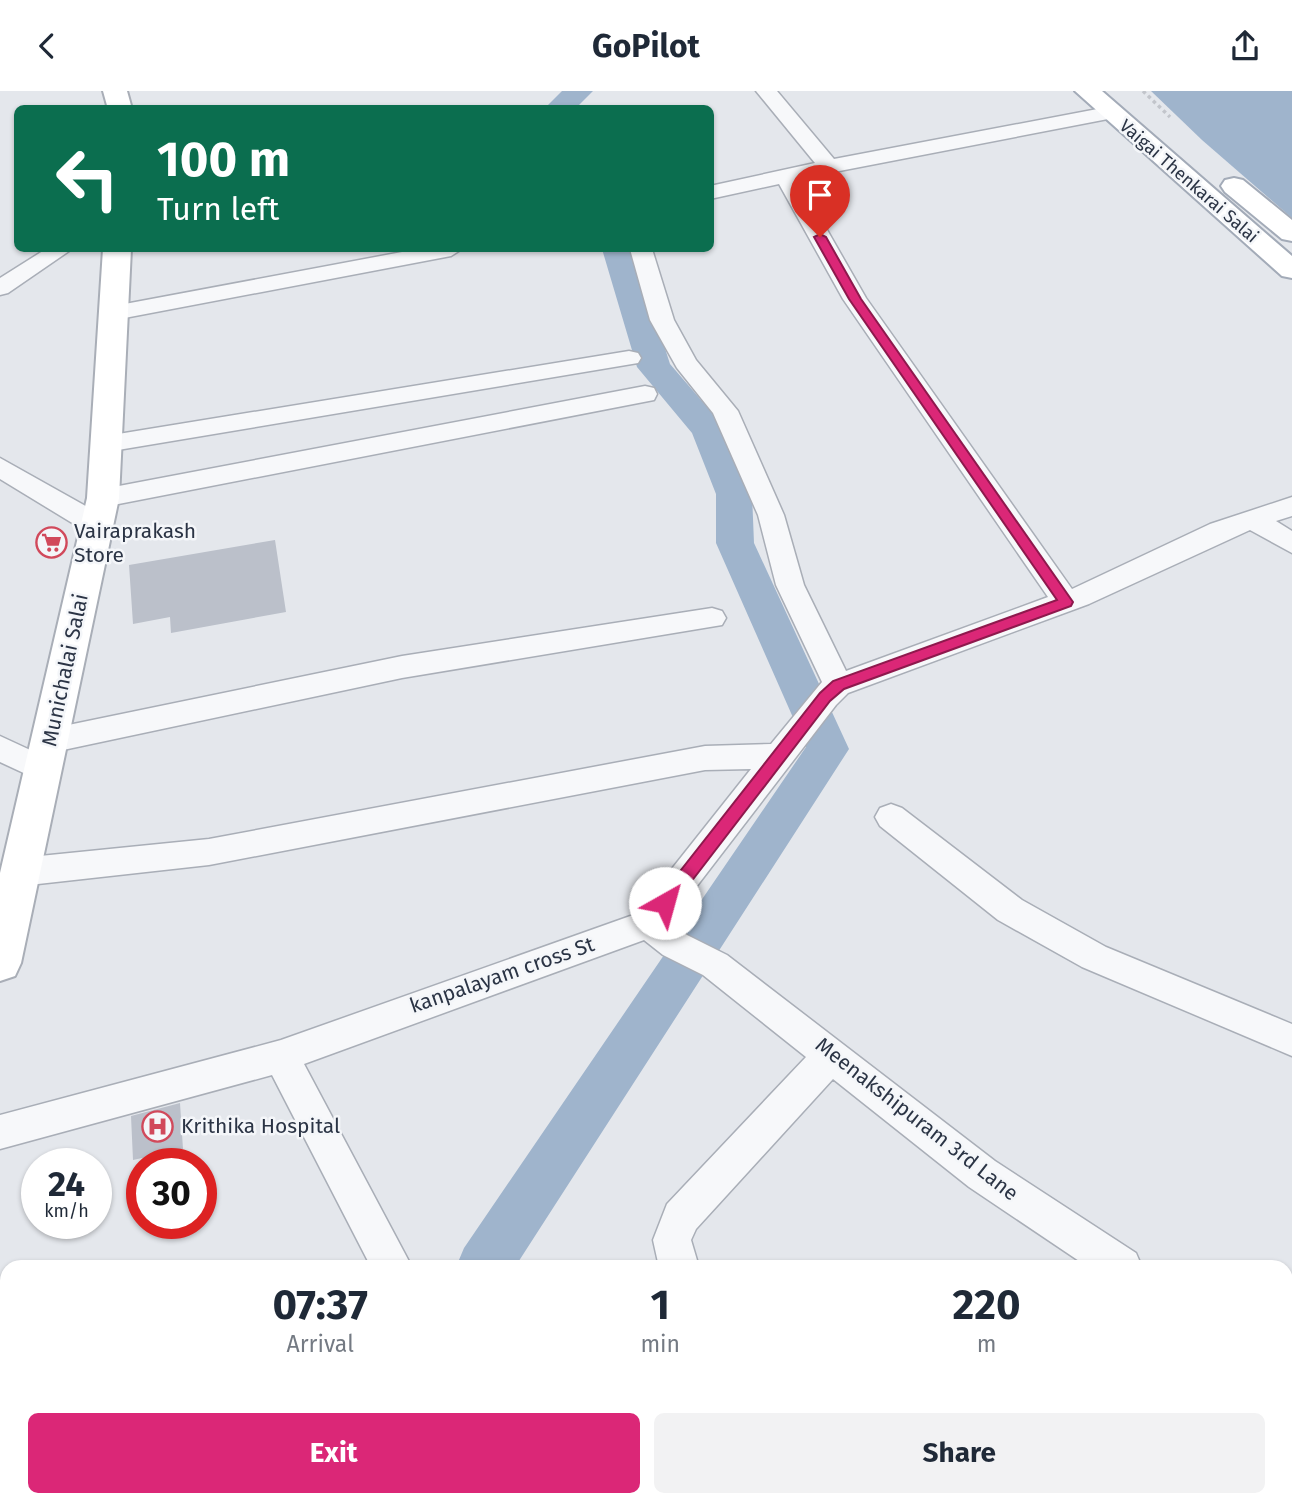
<!DOCTYPE html>
<html lang="en">
<head>
<meta charset="utf-8">
<style>
  :root { --surface:#fff; --page:#f2f2f3; --text:#1f2937; --muted:#747a83; --accent:#db2777 }
  body { margin:0; font-family:"Fira Sans",sans-serif; background:var(--page); color:var(--text); height:100vh; display:flex; flex-direction:column; font-size:26px; white-space:nowrap }
  * { box-sizing:border-box; margin:0 }
  p { font-size:23px; color:var(--muted) }
  .icon { flex:none; width:38px; height:38px; fill:none; stroke:currentColor; stroke-width:2; stroke-linecap:round; stroke-linejoin:round }
  .map { position:relative; flex:1; overflow:hidden }
  .sheet { position:absolute; left:0px; top:1169px; width:1293px; height:247px; display:flex; flex-direction:column; background:var(--surface); border-radius:21px 21px 0 0; box-shadow:0 2px 5px #0004 }
  .sheet>* { flex:none }
  .guide { position:absolute; left:14px; top:14px; width:700px; height:147px; border-radius:10px; box-shadow:0 2px 5px #0004; background:#0b6e4f; color:#fff; overflow:hidden }
  .speed { position:absolute; left:21px; top:1057px; display:flex; gap:14px; font-size:35px; font-weight:700; text-align:center }
  .speed>* { display:grid; place-content:center; width:91px; height:91px; border-radius:50%; background:var(--surface); box-shadow:0 2px 5px #0004; line-height:1 }
  .speed small { font-size:18px; font-weight:400 }
  .speed .limit { border:10px solid #d22; background:#fff; color:#111 }
  .pin { position:absolute; display:grid; place-items:center; width:60px; height:60px; color:#fff; margin:-72px -30px; border-radius:50% 50% 50% 0; rotate:-45deg; box-shadow:0 0 7px #0007 }
  .pin .icon { rotate:45deg }
  .me { position:absolute; width:77px; margin:-38px; rotate:38deg; stroke-linejoin:round; filter:drop-shadow(0 0 5px #0008) }
  .turn { display:flex; align-items:center; gap:24px; height:147px; padding:0 28px; font-size:32px }
  .turn .icon { width:91px; height:91px; stroke-width:2.5 }
  .turn b { display:block; font-size:49px; line-height:60px }
  .eta { display:flex; justify-content:space-evenly; align-items:center; height:119px; text-align:center }
  .eta b { font-size:42px; font-weight:700; line-height:49px }
  .primary-button { display:flex; gap:14px; margin-top:auto; padding:14px 28px }
  .primary-button a { flex:1; height:80px; border-radius:10px; background:var(--accent); color:#fff; font-size:28px; font-weight:700; line-height:80px; text-align:center }
  .primary-button a+a { background:var(--page); color:var(--text) }
  header { display:flex; justify-content:space-between; align-items:center; height:91px; padding:0 28px; background:var(--surface); font-size:32px; font-weight:700 }
  .map>svg:first-child { display:block }
  .water { fill:#9fb4cc }
  .lines { fill:none; stroke-linecap:round; stroke-linejoin:round }
  .canal { fill:#9fb4cc; fill-rule:evenodd }
  .building { fill:#bbc0ca }
  .minor-casing { stroke:#a9aeb7; stroke-width:3 }
  .secondary-casing { stroke:#a9aeb7; stroke-width:4 }
  .primary-casing { stroke:#a3abb8; stroke-width:4 }
  .path { stroke:#c2c5cb; stroke-width:3.5; stroke-dasharray:3.5 3.5; stroke-linecap:butt }
  .minor { fill:#f7f8fa; fill-rule:evenodd }
  .secondary { fill:#fff; fill-rule:evenodd }
  .primary { fill:#fff; fill-rule:evenodd }
  .route { fill:#db2777; stroke:#8e194d; stroke-width:2 }
  .labels { text-anchor:middle; stroke-width:5; stroke-linejoin:round; paint-order:stroke }
  .far-street-label { font-size:18px; fill:#2b3445; stroke:#f4f6f9 }
  .poi-label { font-size:21px; fill:#2b3445; stroke:#f4f6f9; text-anchor:start }
  .street-label { font-size:21px; fill:#2b3445; stroke:#f4f6f9 }
</style>
</head>
<body>
<header><svg class="icon" aria-label="back" viewBox="0 0 24 24"><path d="M15 5l-7 7 7 7"/></svg>GoPilot<svg class="icon" aria-label="share" viewBox="0 0 24 24"><path d="M12 15V3M7 8l5-5 5 5M5 13v7h14v-7"/></svg></header>
<div class="map">
<svg width="1292" height="1415" viewBox="0 0 1292 1415">
  <rect width="100%" height="100%" fill="#e4e7ec"/>
  <path class="water" d="M1151 0H1292V127L1202 49Z"/>
  <g class="lines">
    <path class="canal" d="M562 0H593L575 18H544Z
      M602 158H633L670 273 726 338 752 403 754 452 849 658 515 1176H456L464 1157 806 656 716 452V403L692 342 637 276Z
      M323 1409H383L380 1415H320Z"/>
  </g>
  <path class="building" d="M275 449 286 521 171 542 170 526 133 533 129 474Z
    M180 1012 183 1058 133 1069 131 1025Z"/>
  <g class="lines">
    <defs>
      <path id="minor" d="M756 0H777L834 68 1108 16 1118 22 1108 28 798 88 866 207 1072 498 1210 433 1292 406V425L1276 430 1292 440V462L1250 439 1089 513 848 602 836 614 670 830 687 844 727 864 995 1070 1136 1162 1142 1176H1088L969 1096 833 988 696 1138 691 1149 699 1176H659L653 1149 667 1113 806 966 703 884 663 864 644 849 304 973 412 1176H371L272 984 0 1058V1024L281 949 636 823 751 678 705 679 209 774 20 795 8 791 4 781 8 771 20 767 209 748 705 655 771 653 822 591 776 494 758 424 713 322 677 277 650 229 630 158H652L674 229 696 269 738 320 784 424 804 494 846 580 1048 506 843 208 779 93 710 108V95L815 72Z
        M46 158H72L8 202 0 204V187Z
        M418 158H462L451 165 114 229 106 227 102 222 106 217 114 215Z
        M629 260 638 262 641 267 638 272 106 361 97 359 93 353 97 347 106 345Z
        M645 295 654 297 657 303 654 309 103 416 94 413 90 407 94 401 103 398Z
        M0 367 107 427 111 434 107 441 97 443 87 441 0 388Z
        M712 517 722 520 726 527 722 534 402 587 49 662 38 658 34 650 38 642 49 638 402 565Z
        M0 645 54 670 59 679 54 688 43 691 0 671Z
        M891 713 902 717 1022 809 1106 856 1292 933V965L1082 876 998 829 880 735 875 726 880 717Z
        M1286 1266 1292 1268V1311L1286 1308Z
        M7 1355V1397L0 1400V1358Z
        M539 1409H584L587 1415H541Z
        M917 1409H964L967 1415H919Z"/>
      <path id="secondary" d="M103 0H127L132 18H108Z
        M103 158H131L119 407 21 872 15 885 0 890V782L87 407Z"/>
      <path id="primary" d="M1075 0H1102L1292 165V187L1282 185Z
        M1234 87 1243 89 1292 129V150L1282 148 1225 101 1221 95 1225 89Z"/>
    </defs>
    <use href="#minor" class="minor-casing"/>
    <use href="#secondary" class="secondary-casing"/>
    <use href="#primary" class="primary-casing"/>
    <path class="path" d="M1143 0 1170 26"/>
    <use href="#minor" class="minor"/>
    <use href="#secondary" class="secondary"/>
    <use href="#primary" class="primary"/>
  </g>
  <path class="route" d="M820 143 826 146 861 208 1073 511 1071 515 844 598 830 610 671 817 665 819 656 812 659 807 820 602 833 590 1057 509 849 208 814 146Z"/>
  <defs>
    <symbol id="supermarket-ring" viewBox="-11 -11 22 22"><circle r="9.5" fill="#f4f6f9" stroke="#d1495b" stroke-width="1.5"/><path d="M-6-5.5h2.5l.6 2H6L4.5 2H-2.5L-4.4-4H-6ZM-1.5 3.2a1.3 1.3 0 1 0 .1 0ZM3 3.2a1.3 1.3 0 1 0 .1 0Z" fill="#d1495b"/></symbol>
    <symbol id="hospital-ring" viewBox="-11 -11 22 22"><circle r="9.5" fill="#f4f6f9" stroke="#d1495b" stroke-width="1.5"/><path d="M-5-5h3v3.5h4V-5h3V5h-3V1.5h-4V5h-3Z" fill="#d1495b"/></symbol>
  </defs>
  <g fill-rule="evenodd">
    <use href="#supermarket-ring" x="34" y="434" width="35" height="35"/>
    <use href="#hospital-ring" x="140" y="1018" width="35" height="35"/>
  </g>
  <g class="labels">
    <g class="far-street-label">
      <text transform="translate(1189 90) rotate(41)" y="6">Vaigai Thenkarai Salai</text>
    </g>
    <g class="poi-label">
      <text x="74" y="447">Vairaprakash<tspan x="74" dy="24">Store</tspan></text>
      <text x="181" y="1042">Krithika Hospital</text>
    </g>
    <g class="street-label">
      <text transform="translate(65 579) rotate(-78)" y="7">Munichalai Salai</text>
      <text transform="translate(502 884) rotate(-19)" y="7">kanpalayam cross St</text>
      <text transform="translate(917 1028) rotate(38)" y="7">Meenakshipuram 3rd Lane</text>
    </g>
  </g>
</svg>
<div class="speed"><div>24<small>km/h</small></div><div class="limit">30</div></div>
<div class="pin" style="left:820px;top:146px;background:#d93025"><svg class="icon" aria-label="arrive" viewBox="0 0 24 24"><path d="M6 21V4h12l-3 4 3 4H6"/></svg></div>
<svg class="me" style="left:665px;top:812px" viewBox="-20 -20 40 40"><circle r="19" fill="#fff"/><path d="M0-13L10 11 0 6-10 11z" fill="#db2777"/></svg>
<div class="guide">
<div class="turn"><svg class="icon" aria-label="left" viewBox="0 0 24 24"><path d="M17 20v-9H6M10 6l-5 5 5 5"/></svg><div><b>100 m</b>Turn left</div></div>
</div>
<section class="sheet">
<div class="eta">
<div><b>07:37</b><p>Arrival</p></div>
<div><b>1</b><p>min</p></div>
<div><b>220</b><p>m</p></div>
</div>
<div class="primary-button"><a>Exit</a><a>Share</a></div>
</section>
</div>
</body>
</html>
